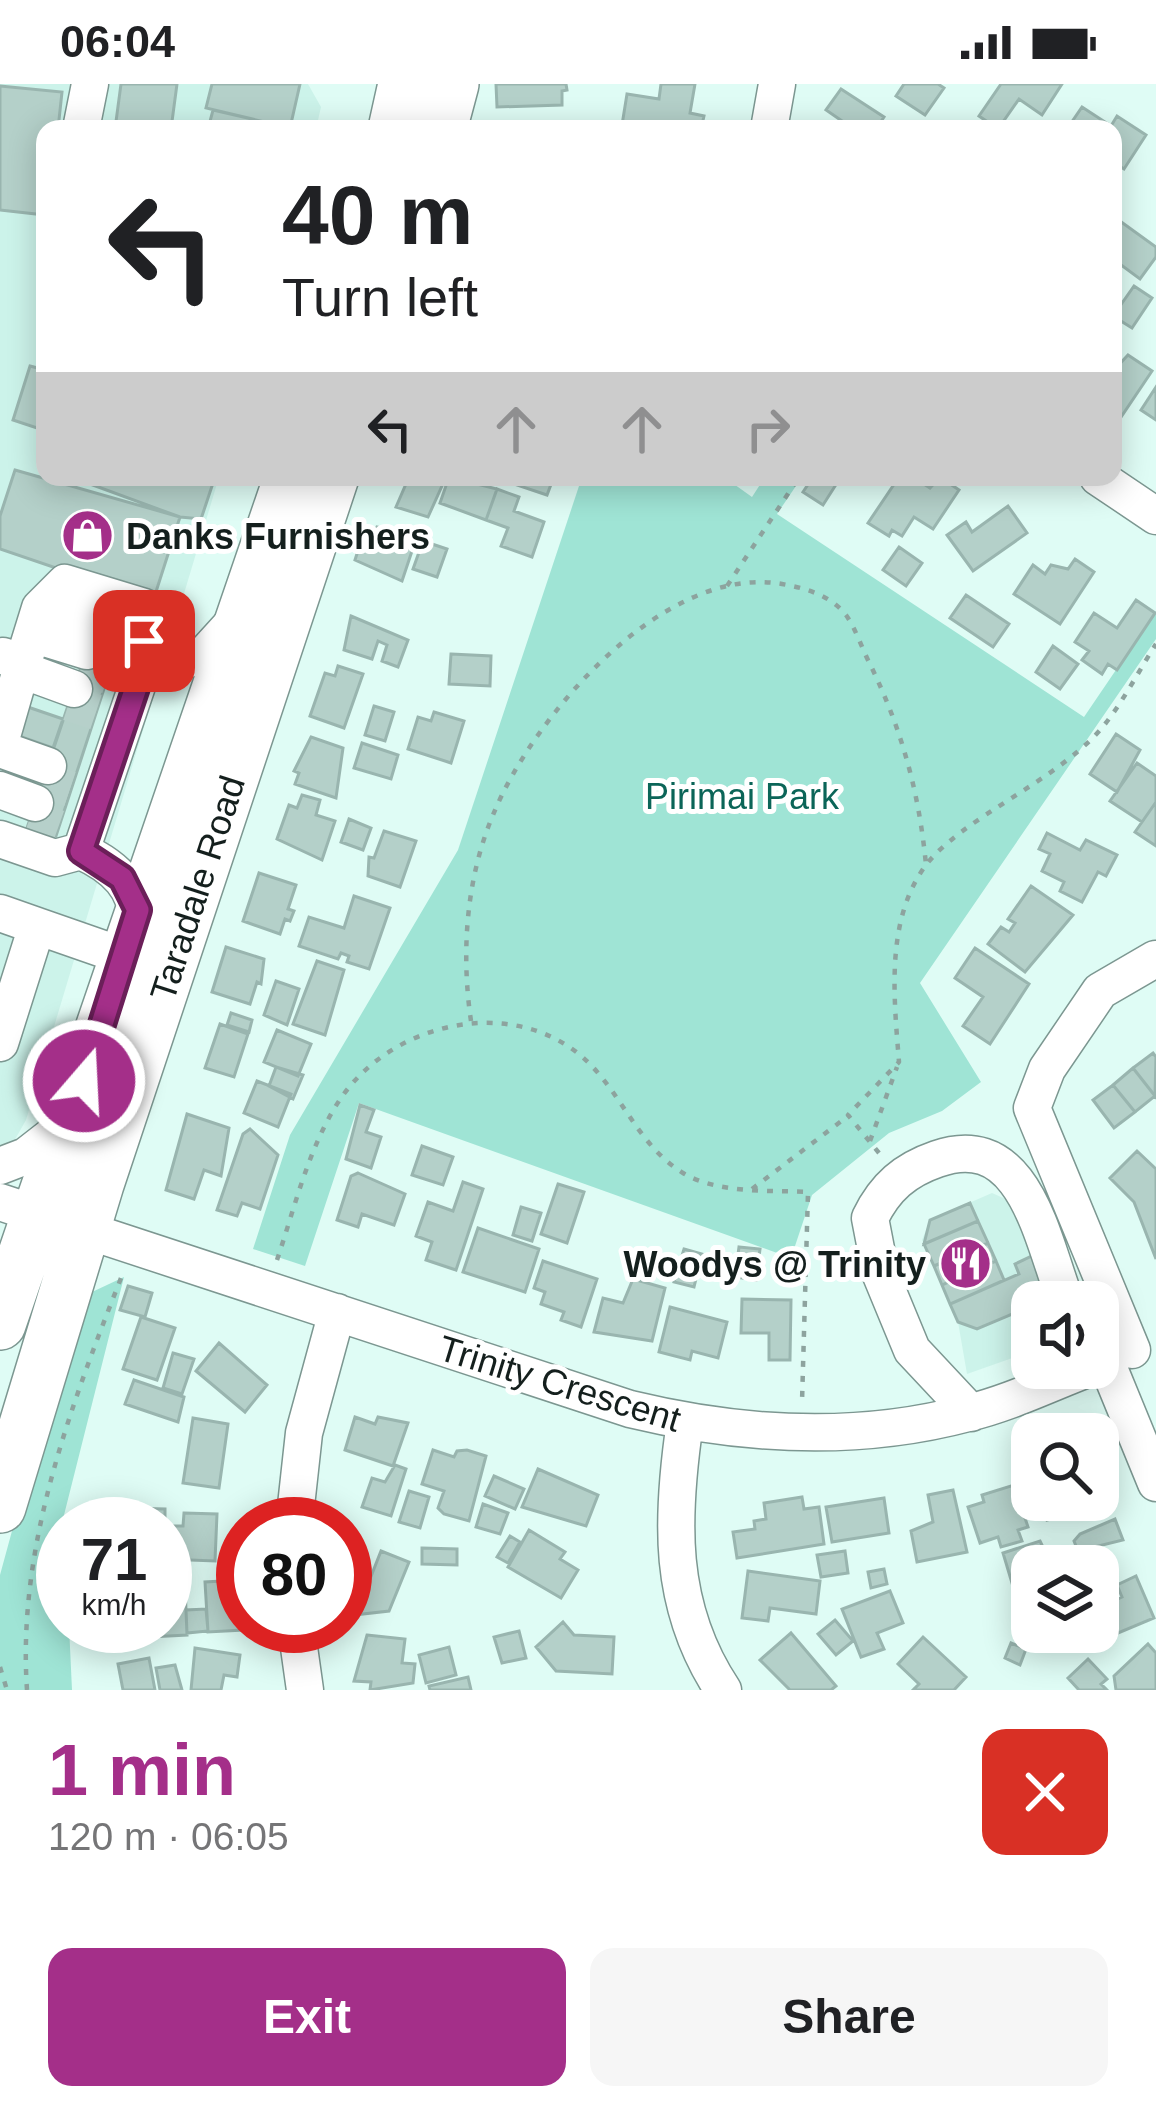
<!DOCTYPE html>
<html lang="en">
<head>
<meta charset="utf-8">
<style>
  :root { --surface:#fff; --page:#f6f6f6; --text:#202124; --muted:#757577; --accent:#a42f89 }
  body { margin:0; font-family:Helvetica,sans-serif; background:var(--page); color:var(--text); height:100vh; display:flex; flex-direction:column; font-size:45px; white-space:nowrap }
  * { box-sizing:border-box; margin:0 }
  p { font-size:39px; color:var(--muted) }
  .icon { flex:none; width:66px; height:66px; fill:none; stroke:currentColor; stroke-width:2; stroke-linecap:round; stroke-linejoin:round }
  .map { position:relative; height:1606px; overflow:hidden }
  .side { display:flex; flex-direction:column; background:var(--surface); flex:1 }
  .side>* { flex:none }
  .hud { position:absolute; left:36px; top:36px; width:1086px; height:366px; border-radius:24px; box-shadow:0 6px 30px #0003; background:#fff; color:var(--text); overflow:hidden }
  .controls { position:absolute; left:1011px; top:1197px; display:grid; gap:24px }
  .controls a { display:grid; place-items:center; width:108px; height:108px; border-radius:24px; background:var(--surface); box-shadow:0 6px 30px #0003; font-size:60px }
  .speed { position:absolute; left:36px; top:1413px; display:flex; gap:24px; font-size:60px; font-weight:700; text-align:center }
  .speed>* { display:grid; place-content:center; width:156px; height:156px; border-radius:50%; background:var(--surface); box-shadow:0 6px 30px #0003; line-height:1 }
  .speed small { font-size:30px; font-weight:400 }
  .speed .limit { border:18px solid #d22; background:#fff; color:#111 }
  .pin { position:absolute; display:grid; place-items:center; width:102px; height:102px; color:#fff; margin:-51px; border-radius:24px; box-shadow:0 6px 18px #0006 }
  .me { position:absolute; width:132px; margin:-66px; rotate:19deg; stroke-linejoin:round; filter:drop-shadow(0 0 9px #0008) }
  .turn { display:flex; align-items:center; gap:42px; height:252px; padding:0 48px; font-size:54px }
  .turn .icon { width:156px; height:156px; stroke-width:2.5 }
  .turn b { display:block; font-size:84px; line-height:102px }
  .lanes { display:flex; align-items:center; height:114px; padding:0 48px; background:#0003; justify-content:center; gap:60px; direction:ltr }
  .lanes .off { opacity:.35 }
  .round { display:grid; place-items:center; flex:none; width:126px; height:126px; border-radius:24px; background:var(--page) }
  .summary { display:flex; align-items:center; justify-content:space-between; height:204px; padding:0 48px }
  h1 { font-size:72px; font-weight:800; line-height:90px; color:var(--accent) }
  .button { display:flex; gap:24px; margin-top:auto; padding:24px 48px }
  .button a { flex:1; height:138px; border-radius:24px; background:var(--accent); color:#fff; font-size:48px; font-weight:800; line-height:138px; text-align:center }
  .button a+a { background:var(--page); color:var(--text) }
  .status { display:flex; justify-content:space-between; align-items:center; height:84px; padding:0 60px; background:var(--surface); direction:ltr }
  .status svg { height:33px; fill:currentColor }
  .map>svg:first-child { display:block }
  .built { fill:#ccf3ea }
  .green { fill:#9fe4d5 }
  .building { fill:#b4d0c9; stroke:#99b5af; stroke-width:3 }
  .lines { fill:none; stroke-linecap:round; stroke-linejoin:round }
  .minor-tunnel { stroke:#b6d0ca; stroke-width:36; stroke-dasharray:36 18; stroke-linecap:butt }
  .minor-casing { stroke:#7c9791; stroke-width:39 }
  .highway-casing { stroke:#7c9791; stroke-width:54 }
  .path { stroke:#8da39e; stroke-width:4.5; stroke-dasharray:6 9; stroke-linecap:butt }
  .minor { stroke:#fff; stroke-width:36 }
  .highway { stroke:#fff; stroke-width:51 }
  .route-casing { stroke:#6b1f59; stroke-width:30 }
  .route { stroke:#a42f89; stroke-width:21 }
  .labels { text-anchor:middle; stroke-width:10; stroke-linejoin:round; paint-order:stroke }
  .poi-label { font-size:36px; font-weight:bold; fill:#141f1d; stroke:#fff; text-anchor:start }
  .park-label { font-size:36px; fill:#0b6558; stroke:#fff }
  .street-label { font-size:36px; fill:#141f1d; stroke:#fff }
</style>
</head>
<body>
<div class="status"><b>06:04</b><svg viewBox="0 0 49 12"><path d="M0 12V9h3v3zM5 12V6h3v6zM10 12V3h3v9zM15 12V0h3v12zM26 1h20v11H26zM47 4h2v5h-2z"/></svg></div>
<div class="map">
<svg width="1156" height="1606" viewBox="0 0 1156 1606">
  <rect width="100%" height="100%" fill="#dffcf5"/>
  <path class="built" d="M0 0H308L321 23 316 45H45V393H219L26 1036 13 1059 0 1068Z
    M992 1109 1010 1117 1053 1218H1032V1267L967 1290 958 1238 922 1156 930 1136Z"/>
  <path class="green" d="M582 393H724L752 413 765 393H802L777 430 1084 633 1156 527V555L920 899 981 998 942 1027 889 1049 812 1111 791 1174 359 1019 305 1182 253 1165 290 1051 458 766Z
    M124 1193 64 1431 63 1542H69L72 1606H0V1491L75 1216Z"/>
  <path class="building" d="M121 0H177L171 45H115Z
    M212 0H300L290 44 206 24Z
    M496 0H566L567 6 562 7V21L497 23Z
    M661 0H695L690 29 704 32 701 45 622 41 627 10 659 15Z
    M904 0H938L944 4 925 31 896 12Z
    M1001 0H1062L1042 31 1019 15 998 45 979 32Z
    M0 2 62 8 58 45H45V131L0 126Z
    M841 5 884 33 876 45H837L842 37 826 26Z
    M1082 23 1111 42 1117 32 1146 51 1124 85 1113 78V45H1067Z
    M213 26 290 44 295 45H208Z
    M1113 132 1156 163V173L1140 195 1113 175Z
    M1134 202 1152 214 1132 244 1113 232Z
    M1128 271 1152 287 1113 345V287Z
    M30 282 45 286 40 345 13 336Z
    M1156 303V336L1141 326Z
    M15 386 180 433 153 517 0 465V432Z
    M71 393H215L201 435 180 433Z
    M409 393H446L428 433 396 423Z
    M449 393 497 405 486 436 440 419Z
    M493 393H548L553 395 547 411Z
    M813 393 837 399 823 421 803 408Z
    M899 393H913L930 404 940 393 959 406 933 445 914 433 902 452 892 446 889 452 868 439Z
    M497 405 519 413 514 427 544 438 532 473 501 462 508 444 486 436Z
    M1008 422 1027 449 973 487 947 451 966 438 972 448Z
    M377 443 417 452 402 497 355 476 362 454 372 457Z
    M423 457 447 465 437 493 413 485Z
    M899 463 922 479 906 502 883 486Z
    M1075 475 1094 488 1060 540 1014 510 1033 481 1045 490 1051 481 1068 485Z
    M966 511 1009 540 993 563 950 534Z
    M1136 516 1155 529 1117 586 1108 580 1102 590 1082 576 1089 567 1075 558 1094 529 1117 544Z
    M351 532 408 556 398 583 382 577 387 561 378 557 372 575 344 566Z
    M90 556 117 565 56 752 27 744Z
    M1053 562 1078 580 1060 605 1036 588Z
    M451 570 491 572 490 602 449 600Z
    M338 582 363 590 344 644 310 632 325 589 335 592Z
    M22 621 63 635 53 664 13 650Z
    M374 622 394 628 385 657 365 651Z
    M434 628 464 637 451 679 408 665 418 633 431 637Z
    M1116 650 1140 666 1117 708 1090 690Z
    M311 653 343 664 336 714 295 700 299 689 294 687Z
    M362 659 398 671 391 695 354 684Z
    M1137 679 1156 692V718L1142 738 1110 717Z
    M302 711 320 716 316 731 335 737 322 776 277 755 289 721 297 724Z
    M1156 718V762L1135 748Z
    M349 735 371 744 363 766 341 758Z
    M384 747 416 757 400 803 368 792 369 773 374 774Z
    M1047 749 1080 766 1086 756 1117 771 1106 792 1098 788 1082 818 1060 807 1064 798 1042 787 1050 770 1039 765Z
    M259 789 296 801 288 825 294 827 290 837 285 835 280 850 243 837Z
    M1031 802 1073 831 1025 888 988 860 1001 843 1009 848 1015 839 1008 835Z
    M354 812 390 824 369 885 347 878 349 872 341 869 338 875 299 862 309 833 344 844Z
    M226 863 264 875 261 900 257 898 250 920 212 908Z
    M975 864 1029 900 990 960 963 942 983 913 955 894Z
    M317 877 344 886 325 951 293 940Z
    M276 897 299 905 287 941 264 931Z
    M231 929 252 936 249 948 227 941Z
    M220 940 248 950 234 993 205 984Z
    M277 946 311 960 298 992 264 978Z
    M1153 969 1156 973 1155 1012 1133 984Z
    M276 983 303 991 293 1015 269 1002Z
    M1133 984 1155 1012 1135 1028 1113 1001Z
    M257 997 291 1010 278 1043 244 1029Z
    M1113 1001 1135 1028 1114 1044 1093 1016Z
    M360 1021 374 1026 366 1048 381 1053 371 1084 346 1075Z
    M187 1030 229 1044 221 1092 204 1086 194 1115 166 1106Z
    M250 1045 278 1071 260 1125 242 1119 237 1132 217 1126 243 1050Z
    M422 1062 453 1073 443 1101 412 1091Z
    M1137 1067 1156 1085V1175L1134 1118 1110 1094Z
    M358 1089 405 1110 394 1141 362 1130 358 1143 337 1136 351 1092Z
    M463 1098 483 1105 456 1186 426 1176 432 1158 416 1152 428 1118 453 1127Z
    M558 1100 584 1108 567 1159 541 1150Z
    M970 1119 978 1137 924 1160 930 1136Z
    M521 1123 541 1129 532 1157 513 1151Z
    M978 1137 988 1159 934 1182 924 1160Z
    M478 1144 539 1165 525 1208 463 1188Z
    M988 1159 996 1177 942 1201 934 1182Z
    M739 1163 760 1165 756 1196 735 1193Z
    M684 1165 702 1170 694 1203 674 1198Z
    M1036 1170 1055 1212 977 1245 958 1238 950 1220 1019 1190 1015 1180Z
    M543 1177 597 1195 581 1243 561 1236 564 1228 541 1220 545 1208 534 1204Z
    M996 1177 1004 1196 950 1220 942 1201Z
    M633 1195 665 1204 652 1257 594 1248 603 1214 623 1219Z
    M128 1202 152 1209 145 1233 120 1226Z
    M742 1215 791 1216 790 1276H769V1249H741Z
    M670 1223 727 1238 718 1274 692 1267 690 1276 659 1268Z
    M141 1233 175 1244 157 1296 123 1285Z
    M219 1259 267 1301 245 1328 196 1287Z
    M173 1269 194 1275 182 1310 163 1304Z
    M134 1296 184 1313 178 1338 125 1320Z
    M355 1333 375 1340 378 1333 408 1339 393 1382 345 1366Z
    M193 1334 228 1340 219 1404 183 1399Z
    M433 1366 454 1373 457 1367 467 1366 486 1372 469 1437 444 1430 438 1424 444 1407 422 1400Z
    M395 1381 406 1385 391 1432 362 1423 372 1394 385 1398Z
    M538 1385 598 1411 586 1442 522 1423Z
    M1098 1386 1108 1417 1047 1436 1041 1416H1098Z
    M494 1392 524 1405 515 1425 485 1412Z
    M1014 1401 1028 1443 1018 1446 1022 1457 1001 1463 998 1453 980 1459 968 1423 984 1418 982 1411Z
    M953 1406 967 1468 917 1478 911 1447 933 1438 928 1411Z
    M409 1407 429 1413 420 1444 399 1438Z
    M802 1413 804 1425 819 1423 824 1460 737 1474 733 1448 755 1445 754 1437 766 1435 764 1419Z
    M884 1414 889 1449 832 1458 826 1423Z
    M483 1420 508 1429 500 1450 476 1443Z
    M126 1424 165 1425V1440H125Z
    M184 1429 217 1430 215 1477 165 1475V1442H183Z
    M1115 1435 1123 1456 1078 1467 1074 1457 1080 1450Z
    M529 1446 565 1468 560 1475 578 1486 561 1514 508 1483Z
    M510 1452 520 1458 508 1479 497 1473Z
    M1040 1457 1052 1482H1032V1489L1012 1499 1003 1469Z
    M422 1464 457 1465V1481L422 1480Z
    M381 1467 409 1478 389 1527 345 1532V1502L368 1500Z
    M845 1467 848 1489 821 1493 817 1471Z
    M884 1485 887 1500 871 1504 868 1488Z
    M748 1487 820 1497 816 1530 770 1524 768 1537 742 1534Z
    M1136 1492 1154 1534 1099 1557 1098 1524 1122 1513 1117 1501Z
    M240 1496 243 1546 208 1548 205 1498Z
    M185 1502 187 1551 150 1553 149 1542H165V1503Z
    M890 1507 903 1539 877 1549 884 1565 861 1573 842 1525Z
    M206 1525 208 1547 187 1549 186 1526Z
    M835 1536 853 1557 836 1571 818 1550Z
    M563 1538 574 1551 614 1553 612 1590 556 1587 536 1563Z
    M519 1547 526 1574 502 1579 494 1553Z
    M791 1549 836 1602 831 1606H790L760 1576Z
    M367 1551 405 1555 402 1579 415 1580 413 1599 370 1606 371 1598 354 1597Z
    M923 1553 966 1593 954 1606H913L919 1600 898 1580Z
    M1011 1559 1026 1565 1020 1581 1005 1574Z
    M1148 1560 1156 1569V1606H1116L1114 1592Z
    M449 1563 456 1591 426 1599 419 1571Z
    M195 1564 240 1571 237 1593 224 1591 221 1606H191Z
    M149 1574 155 1606H123L118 1580Z
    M1088 1575 1107 1595 1101 1600 1107 1606H1079L1068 1594Z
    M175 1581 182 1606H160L156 1584Z
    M468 1593 471 1606H430L429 1602Z"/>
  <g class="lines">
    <path class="minor-tunnel" d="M81 583 108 592
      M69 619 96 628
      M43 696 70 705
      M30 734 58 744"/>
    <defs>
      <path id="minor" d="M81 45 90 0
        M769 45 777 0
        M1098 393 1156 432
        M40 524 65 499 144 523 159 537 81 767
        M32 550 87 567
        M23 579 40 524 186 576 204 571 235 537
        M22 586 74 605
        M0 659 23 579 3 572
        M0 665 48 682
        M0 706 35 719
        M0 755 55 774 81 767C114 782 139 804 137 842
        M0 829 37 842
        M0 959 37 842 126 873
        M0 1082 26 1072 67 1040
        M0 1118 630 1325C742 1352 855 1359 968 1329 1010 1319 1050 1299 1090 1284
        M1132 1266 1032 1024 1047 985 1100 907 1155 875
        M1106 1277 1156 1399
        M971 1329 912 1266 881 1191 870 1134C885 1103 905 1086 937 1075 1025 1044 1042 1156 1066 1218
        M685 1338C671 1434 667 1522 723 1606
        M294 1440 304 1349 337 1228
        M296 1542 305 1606"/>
      <path id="highway" d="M394 45 404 0
        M441 45 453 0
        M0 1240 290 393
        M0 1423 98 1100 333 393"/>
    </defs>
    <use href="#minor" class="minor-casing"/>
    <use href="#highway" class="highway-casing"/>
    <path class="path" d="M727 502 799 393
      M471 937C461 869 466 795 493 731 532 634 664 479 782 500 805 504 830 511 846 531 856 545 862 565 870 580 902 646 919 708 926 781
      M870 1057 897 983
      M879 1069 848 1031 899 978C894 914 885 836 926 781 962 734 1055 698 1101 645 1122 620 1138 588 1156 560
      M752 1105 848 1032
      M277 1176C295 1123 309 1061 341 1014 391 941 502 913 575 967 620 1001 634 1059 683 1089 718 1110 769 1106 808 1108L802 1318
      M0 1583 7 1606
      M27 1606C17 1462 71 1321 123 1189"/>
    <use href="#minor" class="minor"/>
    <use href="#highway" class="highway"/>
  </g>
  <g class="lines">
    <defs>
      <path id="route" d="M84 997 138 826 122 794 81 767 150 562 144 557"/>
    </defs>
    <use href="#route" class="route-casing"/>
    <use href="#route" class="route"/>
  </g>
  <defs>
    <symbol id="shop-disc" viewBox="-11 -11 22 22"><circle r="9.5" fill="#a42f89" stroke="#fff"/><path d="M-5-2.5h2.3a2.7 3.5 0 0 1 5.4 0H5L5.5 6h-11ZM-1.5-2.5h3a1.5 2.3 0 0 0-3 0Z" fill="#fff"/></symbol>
    <symbol id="restaurant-disc" viewBox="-11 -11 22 22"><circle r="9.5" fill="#a42f89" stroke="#fff"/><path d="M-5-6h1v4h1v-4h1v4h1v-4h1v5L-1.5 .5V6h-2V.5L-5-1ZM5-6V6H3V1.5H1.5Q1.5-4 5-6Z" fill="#fff"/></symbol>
  </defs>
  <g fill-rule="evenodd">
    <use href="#shop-disc" x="58" y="422" width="59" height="59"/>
    <use href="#restaurant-disc" x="936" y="1150" width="59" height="59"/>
  </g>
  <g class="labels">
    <g class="poi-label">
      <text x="126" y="465">Danks Furnishers</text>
      <text x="926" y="1193" text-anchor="end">Woodys @ Trinity</text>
    </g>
    <g class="park-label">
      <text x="742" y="725">Pirimai Park</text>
    </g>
    <g class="street-label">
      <text transform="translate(197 804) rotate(-72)" y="13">Taradale Road</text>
      <text transform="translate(560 1299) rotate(17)" y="13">Trinity Crescent</text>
    </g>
  </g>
</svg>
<div class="controls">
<a><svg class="icon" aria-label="sound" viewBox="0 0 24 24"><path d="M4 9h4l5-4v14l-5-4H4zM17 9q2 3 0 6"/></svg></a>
<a><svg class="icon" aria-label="search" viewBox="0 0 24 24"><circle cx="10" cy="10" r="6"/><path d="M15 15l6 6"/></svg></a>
<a><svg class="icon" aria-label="layers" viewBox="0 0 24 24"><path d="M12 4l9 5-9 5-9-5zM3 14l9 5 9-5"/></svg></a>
</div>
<div class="speed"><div>71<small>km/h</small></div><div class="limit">80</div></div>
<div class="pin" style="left:144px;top:557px;background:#d93025"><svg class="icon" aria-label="arrive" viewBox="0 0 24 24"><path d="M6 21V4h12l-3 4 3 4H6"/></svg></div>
<svg class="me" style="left:84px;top:997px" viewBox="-20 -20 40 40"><circle r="17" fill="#a42f89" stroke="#fff" stroke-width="3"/><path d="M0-11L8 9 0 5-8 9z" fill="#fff"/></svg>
<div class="hud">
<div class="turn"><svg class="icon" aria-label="left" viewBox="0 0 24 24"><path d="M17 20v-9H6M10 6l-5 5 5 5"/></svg><div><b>40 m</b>Turn left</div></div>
<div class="lanes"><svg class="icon" aria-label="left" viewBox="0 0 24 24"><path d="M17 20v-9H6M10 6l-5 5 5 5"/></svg><svg class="icon off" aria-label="ahead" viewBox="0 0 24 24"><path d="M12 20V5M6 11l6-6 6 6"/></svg><svg class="icon off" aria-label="ahead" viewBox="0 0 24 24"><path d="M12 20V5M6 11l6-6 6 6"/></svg><svg class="icon off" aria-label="right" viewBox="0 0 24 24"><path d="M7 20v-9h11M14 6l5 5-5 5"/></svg></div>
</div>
</div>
<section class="side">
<div class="summary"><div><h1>1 min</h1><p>120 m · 06:05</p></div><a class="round" style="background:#d93025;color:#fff"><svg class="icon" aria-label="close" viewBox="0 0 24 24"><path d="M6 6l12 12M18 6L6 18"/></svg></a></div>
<div class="button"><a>Exit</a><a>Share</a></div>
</section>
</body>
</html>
